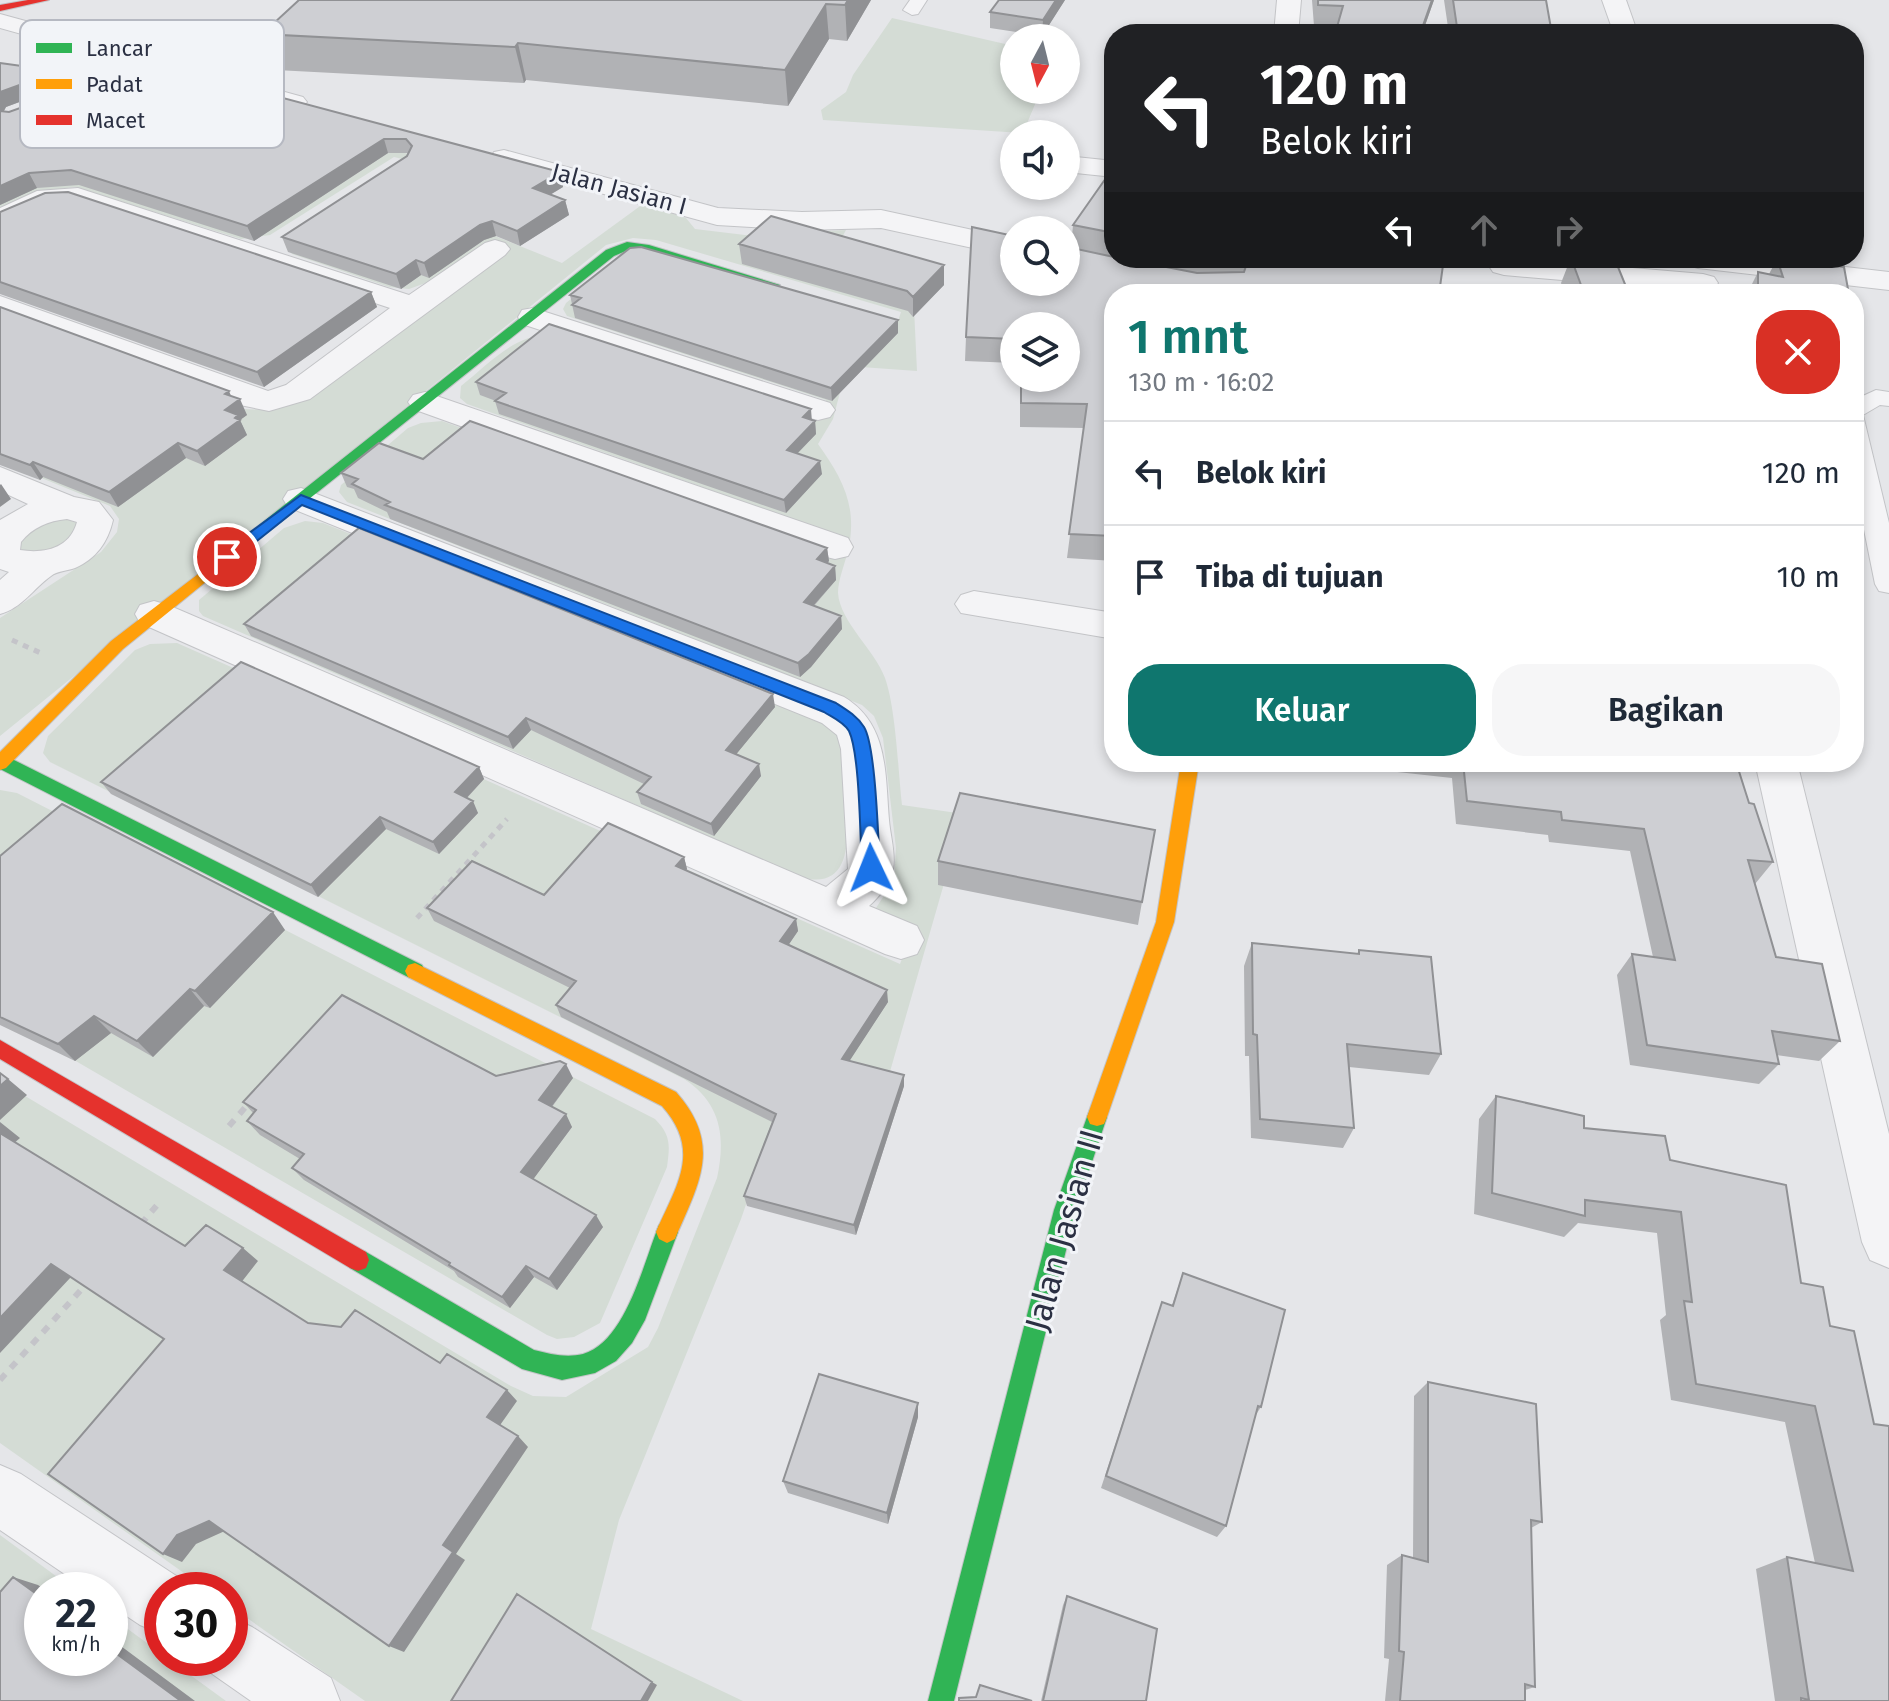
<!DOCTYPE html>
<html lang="id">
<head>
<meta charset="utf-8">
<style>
  :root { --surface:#fff; --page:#f6f6f7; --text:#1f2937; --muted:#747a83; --line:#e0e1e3; --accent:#0f766e }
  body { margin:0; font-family:"Fira Sans",sans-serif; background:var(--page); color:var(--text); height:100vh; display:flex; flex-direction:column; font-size:30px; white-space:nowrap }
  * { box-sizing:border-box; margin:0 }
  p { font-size:26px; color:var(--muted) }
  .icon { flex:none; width:44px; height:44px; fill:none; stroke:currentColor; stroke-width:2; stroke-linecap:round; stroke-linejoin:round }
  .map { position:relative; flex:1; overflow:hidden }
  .panel { position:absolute; left:1104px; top:284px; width:760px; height:488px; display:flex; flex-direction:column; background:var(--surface); border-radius:32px; box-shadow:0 4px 12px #0003 }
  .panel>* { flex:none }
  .banner { position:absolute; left:1104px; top:24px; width:760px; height:244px; border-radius:32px; box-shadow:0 4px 12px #0003; background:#202124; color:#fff; overflow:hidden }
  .needle { width:52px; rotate:187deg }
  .buttons { position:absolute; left:1000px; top:24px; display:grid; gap:16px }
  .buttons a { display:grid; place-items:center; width:80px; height:80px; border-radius:50%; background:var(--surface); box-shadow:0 4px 12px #0003; font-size:40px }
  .speed { position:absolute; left:24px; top:1572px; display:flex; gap:16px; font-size:40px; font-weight:700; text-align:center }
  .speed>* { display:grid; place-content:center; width:104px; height:104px; border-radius:50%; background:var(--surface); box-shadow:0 4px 12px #0003; line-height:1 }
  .speed small { font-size:20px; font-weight:400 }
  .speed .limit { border:12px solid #d22; background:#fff; color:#111 }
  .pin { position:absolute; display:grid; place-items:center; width:68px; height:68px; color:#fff; margin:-34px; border:4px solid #fff; border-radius:50%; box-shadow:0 2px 8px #0007 }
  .me { position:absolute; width:88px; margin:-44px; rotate:358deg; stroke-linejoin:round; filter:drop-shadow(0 0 6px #0008) }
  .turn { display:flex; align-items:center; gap:28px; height:168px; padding:0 24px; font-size:36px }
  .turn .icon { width:104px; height:104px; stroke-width:2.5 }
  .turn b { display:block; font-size:56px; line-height:68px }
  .lanes { display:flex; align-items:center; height:76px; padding:0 24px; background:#0003; justify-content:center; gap:40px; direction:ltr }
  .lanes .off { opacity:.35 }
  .round { display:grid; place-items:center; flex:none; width:84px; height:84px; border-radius:32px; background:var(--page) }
  .headline { display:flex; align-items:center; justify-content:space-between; height:136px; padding:0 24px }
  h1 { font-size:48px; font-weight:600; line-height:60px; color:var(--accent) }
  .button { display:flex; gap:16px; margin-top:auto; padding:16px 24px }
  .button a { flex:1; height:92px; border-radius:32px; background:var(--accent); color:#fff; font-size:32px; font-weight:600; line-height:92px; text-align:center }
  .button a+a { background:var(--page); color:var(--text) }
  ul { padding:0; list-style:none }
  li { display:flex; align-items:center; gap:24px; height:104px; padding:0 24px; border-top:2px solid var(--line) }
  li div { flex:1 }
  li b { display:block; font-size:30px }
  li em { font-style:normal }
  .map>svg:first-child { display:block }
  .green { fill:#d4dcd5 }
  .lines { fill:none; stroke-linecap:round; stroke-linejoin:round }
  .lane-casing { stroke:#c3c4c7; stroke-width:2 }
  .street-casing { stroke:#c3c4c7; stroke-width:2 }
  .fast-casing { stroke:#c3c4c7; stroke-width:2 }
  .slow-casing { stroke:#c3c4c7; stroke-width:2 }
  .jam-casing { stroke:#c3c4c7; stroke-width:2 }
  .path-far1 { stroke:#c4c4c9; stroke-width:5; stroke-dasharray:6 6; stroke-linecap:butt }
  .path { stroke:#c4c4c9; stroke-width:6; stroke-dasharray:8 8; stroke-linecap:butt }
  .lane { fill:#f4f4f6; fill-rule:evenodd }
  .street { fill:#f4f4f6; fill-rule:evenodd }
  .fast { fill:#30b455; fill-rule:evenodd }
  .slow { fill:#ff9f0a; fill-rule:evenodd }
  .jam { fill:#e5322d; fill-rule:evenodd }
  .wall { fill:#b1b2b5 }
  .shaded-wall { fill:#909194 }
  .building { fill:#cecfd3; stroke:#909194; stroke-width:2 }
  .route { fill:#1a73e8; stroke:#114b97; stroke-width:2 }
  .labels { text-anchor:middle; stroke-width:6; stroke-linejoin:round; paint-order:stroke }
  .far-street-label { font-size:24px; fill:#2b3043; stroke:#f2f4f8 }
  .near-street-label { font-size:34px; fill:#2b3043; stroke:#f2f4f8 }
  .key { fill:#f2f4f8; stroke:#b6b9c2; stroke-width:2 }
  .key-label { font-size:22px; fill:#2b3043 }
</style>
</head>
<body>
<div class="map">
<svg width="1889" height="1701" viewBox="0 0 1889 1701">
  <rect width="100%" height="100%" fill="#e5e6e9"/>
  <path class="green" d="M892 18 1014 46V90H1041L1023 133 823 120 821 110 846 92 853 75Z
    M390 149 428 159 426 208 562 263 643 204 686 218 695 229 745 235 846 230 824 271 913 287 917 371 847 366 833 419 818 444C843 479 858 507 848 551 845 563 838 580 838 593 840 622 875 650 885 678 896 709 898 770 902 805L964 814 889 1075 797 1056 741 1219 619 1520 591 1629 743 1701H365L230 1606V1590H208L0 1443V1081L511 1386 533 1396 566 1397 648 1347 658 1328 717 1178C726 1137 721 1103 684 1079L50 762 43 753 48 736 135 650 150 644 177 643 900 964 914 927 876 908 894 880 896 848 883 738 874 716 862 705 347 502 339 492 341 485 408 428 421 423 442 421 828 560 847 538 467 404 460 398 461 386C490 363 516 332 554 335L819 421 826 400 567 316 563 309 566 303 621 258 895 330 901 312 656 240 633 238 606 245 0 736V618L101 552 117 532 119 519 110 506 0 461V318L243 409 275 410 311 396 510 249 487 242 434 280 409 289 389 287 292 254 290 251 415 162 394 157 270 235 241 239 75 187 42 191 0 211V202L4 203 54 172 315 200 364 169Z
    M63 517 76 522 80 528 57 552H19L23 530Z
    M305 521 323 523 820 721C827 725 835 729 839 737 846 752 844 772 845 788 847 819 859 891 804 878L203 616 199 611V600L284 528Z
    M0 790 17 793 655 1119C671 1135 670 1145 667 1167L600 1323 574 1337 557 1339 547 1335 0 1017Z
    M0 1535 75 1590H42V1658H110V1616L162 1654V1658H167L226 1701H0Z"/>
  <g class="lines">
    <defs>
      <path id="lane" d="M910 0H927L918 14 912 15 903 10Z
        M1876 390 1889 392V406L1880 405 1863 415 1889 523V593L1879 591 1875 584 1854 480V400Z"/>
      <path id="street" d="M1277 0H1301L1298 34H1274Z
        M1602 0H1626L1638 34H1614Z
        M0 14 303 97 307 102 303 107 294 110 0 28Z
        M504 150 718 208 802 212 881 210 1014 239V257L881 228 802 230 717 225 494 164 490 158 494 152Z
        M1066 156 1114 161V177L1066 172Z
        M78 188 409 295 485 243 495 240 505 243 510 249 505 255 310 399 269 411 240 405 0 316V296L268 391 286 385 390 308 76 204 52 205 0 228V208L37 191Z
        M1515 258 1703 274 1714 277 1718 283 1714 289 1703 292 1504 275 1493 272 1489 266 1493 260Z
        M1767 258 1889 272V290L1698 268 1688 265 1683 259Z
        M533 308 830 403 835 410 830 417 818 420 806 417 522 324 518 317 522 310Z
        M425 392 848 538 853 547 848 556 835 559 822 556 413 409 408 402 413 395Z
        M0 467 74 497 99 502 113 520C108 542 96 559 75 568 67 571 57 571 51 576 33 589 22 608 0 614V580L9 572 0 569V520L28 504 0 491ZM67 519 77 522C70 548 45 554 20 550L21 542C33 527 48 521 67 519Z
        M301 488 844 697C889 724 885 774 889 820 890 834 896 855 893 869 890 883 879 897 869 906L917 926 924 940 917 954 901 959 885 954 140 623 135 614 140 605 154 601 168 605 826 887 848 869 841 749 837 735 822 723 288 507 283 499 288 491Z
        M974 591 1114 613V639L961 613 955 604 961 595Z
        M1755 762H1797L1889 1134V1268L1870 1260 1862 1242Z
        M0 1465 21 1474 184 1581 188 1590H162V1634L140 1625 110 1605V1590H88L0 1530Z
        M230 1617 252 1627 331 1678 340 1701H251L208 1671 202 1658H230Z"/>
      <path id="fast" d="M627 242 649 245 780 285 774 289 644 251 628 250 614 256 250 546H240V540L606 250Z
        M0 756 8 757 422 965 425 971 422 977 415 979 408 977 0 769Z
        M1097 1108 1104 1110 1107 1117 1076 1210 954 1701H928L1054 1210 1087 1117 1090 1110Z
        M667 1221 675 1225 678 1232 645 1320 632 1343 616 1361 595 1373 562 1380 522 1369 350 1268 347 1260 350 1252 358 1249 366 1252 534 1350C550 1354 566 1358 583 1354 626 1342 644 1261 659 1225Z"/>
      <path id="slow" d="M245 538 250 540V546L123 649 6 768 0 770V752L111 641Z
        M1181 762H1199L1174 922 1107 1117 1104 1124 1097 1126 1090 1124 1087 1117 1156 922Z
        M415 963 676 1092C723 1145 699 1183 675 1239L667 1243 659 1239 656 1232C677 1184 702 1151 662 1106L408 977 405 971 408 965Z"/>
      <path id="jam" d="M28 0H49L0 11V5Z
        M0 1040 366 1252 369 1260 366 1268 358 1271 350 1268 0 1059Z"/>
    </defs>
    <use href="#lane" class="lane-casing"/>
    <use href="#street" class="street-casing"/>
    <use href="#fast" class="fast-casing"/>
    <use href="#slow" class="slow-casing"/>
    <use href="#jam" class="jam-casing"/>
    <path class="path-far1" d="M12 640 43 654
      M417 918 507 819"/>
    <path class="path" d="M229 1126 249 1103
      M141 1224 158 1204
      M0 1380 89 1281"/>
    <use href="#lane" class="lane"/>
    <use href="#street" class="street"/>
    <use href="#fast" class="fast"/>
    <use href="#slow" class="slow"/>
    <use href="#jam" class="jam"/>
  </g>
  <path class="wall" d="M299 0H871L847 41 829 39 788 106 526 80 524 83 276 70 262 34Z
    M999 0H1065L1042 36 990 28V12Z
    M1312 0H1434L1422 34H1335L1337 28 1314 26Z
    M1444 0H1546L1552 34H1449Z
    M0 63 65 85 6 107 4 111 9 112 229 95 560 172 563 187 550 195 565 200 569 215 520 246 496 236 484 240 429 278 421 275 401 289 288 252 282 237 407 156 408 153H388L254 241 79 185 37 188 0 205Z
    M1114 168V258H1444L1114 294V561L1067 558 1084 428 1020 427V378H1066L1014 326V363L965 361 966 337 1067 247 1071 248 1073 225Z
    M0 212 371 292 377 307 264 387 0 294Z
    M739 244 944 285 913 317 908 311 742 264Z
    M1553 258H1598L1597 260 1629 294H1565L1561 283 1570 260Z
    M1788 258H1832L1829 262Z
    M1777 259 1848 289 1845 294H1747L1758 272 1769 274Z
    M570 295 898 333 832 401 575 318Z
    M0 308 231 396 247 415 240 420 247 435 205 466 186 458 118 507 43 477 40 480 0 465Z
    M476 382 812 420 815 421 816 434 797 454 822 474 786 513 499 414 495 401H496L480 395Z
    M423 459 827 548 829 561 827 563 835 566 836 580 814 606 841 616 842 629 811 667 800 677 390 519 387 512 358 498 354 489 347 487 341 473Z
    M244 624 775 707 736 754 761 776 714 836 641 804 637 792 644 784 531 730 513 749 251 636Z
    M1306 762H1736L1749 803 1773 862 1755 884 1776 957 1840 1041 1819 1061 1777 1055 1779 1064 1759 1084 1630 1065 1617 975 1632 954 1653 957 1630 851 1549 842 1548 835 1456 824 1452 778Z
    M479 767 484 779 467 798 478 813 439 854 386 829 318 897 111 794 101 782Z
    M0 856 285 930 210 1008 204 1006 153 1057 111 1033 75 1061 0 1025Z
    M684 857 687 869 686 871 796 919 798 931 789 944 888 1002 849 1061 904 1075V1086L856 1235 747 1206 744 1196 772 1122 561 1017 556 1005 570 988 434 921 427 908 544 895Z
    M938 861 1142 902 1138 925 938 885Z
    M1252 943 1357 954 1359 950 1441 1054 1429 1075 1349 1067 1354 1128 1343 1148 1251 1138 1249 1056H1245L1244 966Z
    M496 1076 573 1078 552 1107 572 1127 533 1179 603 1227 557 1290 534 1277 510 1308 458 1277 454 1271 304 1180 292 1168 300 1159 260 1135 247 1121 254 1114 243 1102Z
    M1496 1096 1670 1160 1801 1283 1889 1701H1775L1756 1569 1787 1557 1815 1563 1785 1422 1671 1400 1660 1320 1666 1315 1657 1233 1578 1223 1564 1237 1474 1214 1479 1119Z
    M1183 1273 1261 1407 1255 1416 1226 1526 1217 1537 1101 1488 1162 1302 1172 1305Z
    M1428 1382 1542 1522 1531 1528 1535 1687 1525 1690V1701H1385L1389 1659 1384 1658 1387 1565 1402 1555 1413 1558 1414 1396Z
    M918 1403V1417L888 1524 788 1493 783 1481Z
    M1067 1596 1146 1701H1041L1063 1605Z"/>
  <path class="shaded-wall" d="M848 0H871L847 41 845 5Z
    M1056 0H1065L1042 36 1043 20Z
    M1432 0H1434L1422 34H1420Z
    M826 4 829 39 788 106 785 70Z
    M518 43 526 80 524 83 515 47Z
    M58 71 65 85 6 107 0 118V92Z
    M384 139 388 153 254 241 247 226Z
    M560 172 563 187 536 203 533 188Z
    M29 173 37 188 0 205V186Z
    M565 200 569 215 520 246 517 231Z
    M492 221 496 236 484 240 429 278 424 263 480 225Z
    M416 260 421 275 401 289 396 274Z
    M944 265V285L913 317V297Z
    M371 292 377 307 264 387 257 372Z
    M898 320V333L832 401 831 388Z
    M229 391 234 403 240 399 247 415 240 420 247 435 205 466 197 451 225 410V394Z
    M811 409 812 422 803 417Z
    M815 421 816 434 788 463 787 450Z
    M178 443 186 458 118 507 109 492Z
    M820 461 822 474 786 513 784 500Z
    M33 462 43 477 40 480 30 465Z
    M1 484 11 499 0 507V485Z
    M827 548 829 561 818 573 817 559Z
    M835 566 836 580 805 615 804 602Z
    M841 616 842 629 811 667 800 677 798 663Z
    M773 694 775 707 729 763 726 750Z
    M526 718 531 730 513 749 508 737Z
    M759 764 761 776 714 836 711 824Z
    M479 767 484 779 460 805 455 792Z
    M473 801 478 813 439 854 433 842Z
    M380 817 386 829 318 897 311 885Z
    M684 857 687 869 680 879 676 866Z
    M273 912 285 930 210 1008 195 991Z
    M796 919 798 931 783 953 780 941Z
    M190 989 204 1006 153 1057 137 1041Z
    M887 990 888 1002 843 1071 842 1059Z
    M94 1016 111 1033 75 1061 58 1044Z
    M566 1064 573 1078 546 1114 539 1100Z
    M904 1075V1086L856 1235 854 1225Z
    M8 1079 27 1095 0 1120V1086Z
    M566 1114 572 1127 529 1185 521 1172Z
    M0 1122 20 1138 13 1144 0 1134Z
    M596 1215 603 1227 557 1290 549 1279Z
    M243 1248 258 1261 240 1284 224 1270Z
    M51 1264 71 1277 0 1353V1318Z
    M526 1266 534 1277 510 1308 502 1297Z
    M507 1390 517 1401 498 1428 487 1417Z
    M918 1403V1417L888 1524 887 1513Z
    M518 1436 528 1447 456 1554 443 1545Z
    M209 1521 227 1530 196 1544 182 1562 163 1554 177 1535Z
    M453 1552 465 1560 404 1652 389 1646Z
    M13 1577 38 1585 45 1590H42V1598Z
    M110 1638 195 1701H181L110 1649Z
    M652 1682 657 1685 648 1701H641Z"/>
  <path class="building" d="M299 0H848L845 5 826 4 785 70 518 43 515 47 262 34Z
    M999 0H1056L1043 20 990 12Z
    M1318 0H1432L1420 34H1335L1343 6 1318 5Z
    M1453 0H1546L1552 34H1458Z
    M0 63 58 71 0 92Z
    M104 78 229 95 238 86 560 172 533 188 565 200 517 231 492 221 480 225 424 263 416 260 396 274 282 237 407 156 412 146 406 139H384L247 226 71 170 29 173 0 186V111L9 112Z
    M1113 168 1114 233 1073 225Z
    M68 192 371 292 257 372 0 282V212L45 193Z
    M771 216 944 265 913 297 907 291 739 244Z
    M972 227 1014 236V282H1066V242L1067 247 1114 257V258H1120L1197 273 1244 272 1246 266 1240 259 1238 258H1444L1439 294H1114V536L1069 534 1087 404 1021 403V378H1066V326H1014V339L966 337Z
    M1018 227 1035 230H1017Z
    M641 247 898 320 831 388 572 305 581 298 570 295 630 248Z
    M1571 258 1616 262 1629 294 1584 293Z
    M1777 259 1844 267 1848 289 1840 288V294H1758V272L1783 277Z
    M0 307 229 391 225 394 240 399 225 410 238 415 235 418 240 420 197 451 178 443 109 492 33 462 30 465 0 454Z
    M549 324 811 409 803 417 815 421 787 450 820 461 784 500 495 401 506 393 476 382Z
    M470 421 827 548 817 559 835 566 804 602 841 616 809 654 798 663 385 505 390 502 352 484 358 479 341 473 379 443 423 459Z
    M359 528 773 694 726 750 759 764 711 824 637 792 651 777 526 718 508 737 244 624Z
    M241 662 479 767 455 792 473 801 433 842 380 817 311 885 101 782Z
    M1463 762H1736L1749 803 1754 804 1773 862 1748 860 1776 957 1822 964 1840 1041 1772 1031 1779 1064 1647 1045 1632 954 1675 960 1644 829 1562 820 1561 812 1467 801Z
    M960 793 1155 830 1142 902 938 861Z
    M62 804 273 912 195 991 190 989 137 1041 94 1016 58 1044 0 1017V856Z
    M608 823 684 857 676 866 796 919 780 941 887 990 842 1059 904 1075 854 1225 744 1196 776 1114 556 1005 576 981 427 908 472 861 544 895Z
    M1252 943 1359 954V950L1431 957 1441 1054 1347 1044 1354 1128 1260 1119 1257 1035 1253 1034Z
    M342 995 496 1076 560 1061 566 1064 539 1100 566 1114 521 1172 596 1215 549 1279 526 1266 502 1297 449 1265 450 1263 292 1168 304 1154 247 1121 256 1110 243 1102Z
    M0 1073 8 1079 0 1086Z
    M1496 1096 1584 1116V1128L1665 1136 1670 1160 1786 1185 1801 1283 1823 1287 1830 1326 1854 1331 1874 1424 1889 1426V1701H1801V1698L1809 1700 1787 1557 1853 1571 1815 1406 1696 1384 1684 1301 1692 1302 1681 1212 1585 1200V1216L1492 1193Z
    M0 1133 185 1246 206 1225 243 1248 224 1270 308 1323 341 1327 355 1310 440 1363 447 1354 507 1390 487 1417 518 1436 443 1545 453 1552 389 1646 209 1521 177 1535 163 1554 48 1474 164 1339 51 1264 0 1318Z
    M1183 1273 1285 1310 1261 1407 1258 1406 1226 1526 1106 1476 1162 1302 1173 1306Z
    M819 1374 918 1403 887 1513 783 1481Z
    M1428 1382 1536 1404 1542 1522 1531 1520 1535 1687 1525 1684V1701H1400L1404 1652 1399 1651 1402 1555 1428 1562Z
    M13 1577 42 1598V1658H110V1649L181 1701H0V1592Z
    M517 1594 652 1682 641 1701H451Z
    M1067 1596 1157 1629 1146 1701H1043Z
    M980 1685 1032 1701H959V1698L976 1697Z"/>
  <path class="route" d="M301 495 836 703C847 710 857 716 864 727 876 747 878 840 880 868L877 874H865L862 868C860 839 860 754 849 731 844 722 832 717 824 712L302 505 233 560H222V553Z"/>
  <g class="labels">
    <g class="far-street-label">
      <text transform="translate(619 189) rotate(15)" y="8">Jalan Jasian I</text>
    </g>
    <g class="near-street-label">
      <text transform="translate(1064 1230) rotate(-74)" y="12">Jalan Jasian II</text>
    </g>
  </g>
  <rect x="20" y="20" width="264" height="128" rx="12" class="key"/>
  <rect x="36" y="43" width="36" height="10" fill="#30b455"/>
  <rect x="36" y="79" width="36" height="10" fill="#ff9f0a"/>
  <rect x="36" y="115" width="36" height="10" fill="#e5322d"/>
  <g class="key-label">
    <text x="86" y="56">Lancar</text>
    <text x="86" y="92">Padat</text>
    <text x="86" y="128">Macet</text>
  </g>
</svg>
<div class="buttons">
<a><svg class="needle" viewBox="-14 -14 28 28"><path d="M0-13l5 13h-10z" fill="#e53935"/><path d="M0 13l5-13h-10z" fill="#747a83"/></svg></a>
<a><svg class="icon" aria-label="sound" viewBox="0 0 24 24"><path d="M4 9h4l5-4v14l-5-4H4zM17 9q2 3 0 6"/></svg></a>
<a><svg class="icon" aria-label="search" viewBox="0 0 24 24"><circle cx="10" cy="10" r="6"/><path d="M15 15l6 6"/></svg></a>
<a><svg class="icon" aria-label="layers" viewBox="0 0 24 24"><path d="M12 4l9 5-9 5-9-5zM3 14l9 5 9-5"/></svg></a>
</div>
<div class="speed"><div>22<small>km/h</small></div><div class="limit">30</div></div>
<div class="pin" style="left:227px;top:557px;background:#d93025"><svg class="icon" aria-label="arrive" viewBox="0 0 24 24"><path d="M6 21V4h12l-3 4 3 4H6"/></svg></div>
<svg class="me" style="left:871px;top:868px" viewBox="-20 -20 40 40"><path d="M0-17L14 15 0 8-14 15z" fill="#1a73e8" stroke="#fff" stroke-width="4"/></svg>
<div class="banner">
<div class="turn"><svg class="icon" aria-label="left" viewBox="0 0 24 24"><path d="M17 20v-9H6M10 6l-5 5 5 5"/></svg><div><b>120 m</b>Belok kiri</div></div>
<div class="lanes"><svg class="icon" aria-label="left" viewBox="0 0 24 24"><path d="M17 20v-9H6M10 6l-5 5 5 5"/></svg><svg class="icon off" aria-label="ahead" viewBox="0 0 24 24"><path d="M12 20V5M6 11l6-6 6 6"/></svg><svg class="icon off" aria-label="right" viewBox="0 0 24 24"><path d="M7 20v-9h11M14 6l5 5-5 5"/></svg></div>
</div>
<section class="panel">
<div class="headline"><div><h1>1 mnt</h1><p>130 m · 16:02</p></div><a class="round" style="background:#d93025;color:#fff"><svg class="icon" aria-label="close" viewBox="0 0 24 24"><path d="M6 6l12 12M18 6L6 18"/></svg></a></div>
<ul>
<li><svg class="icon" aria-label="left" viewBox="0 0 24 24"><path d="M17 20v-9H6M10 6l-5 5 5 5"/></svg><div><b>Belok kiri</b></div><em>120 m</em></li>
<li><svg class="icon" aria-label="arrive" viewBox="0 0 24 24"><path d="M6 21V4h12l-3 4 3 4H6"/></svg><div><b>Tiba di tujuan</b></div><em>10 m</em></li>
</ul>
<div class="button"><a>Keluar</a><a>Bagikan</a></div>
</section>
</div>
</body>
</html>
